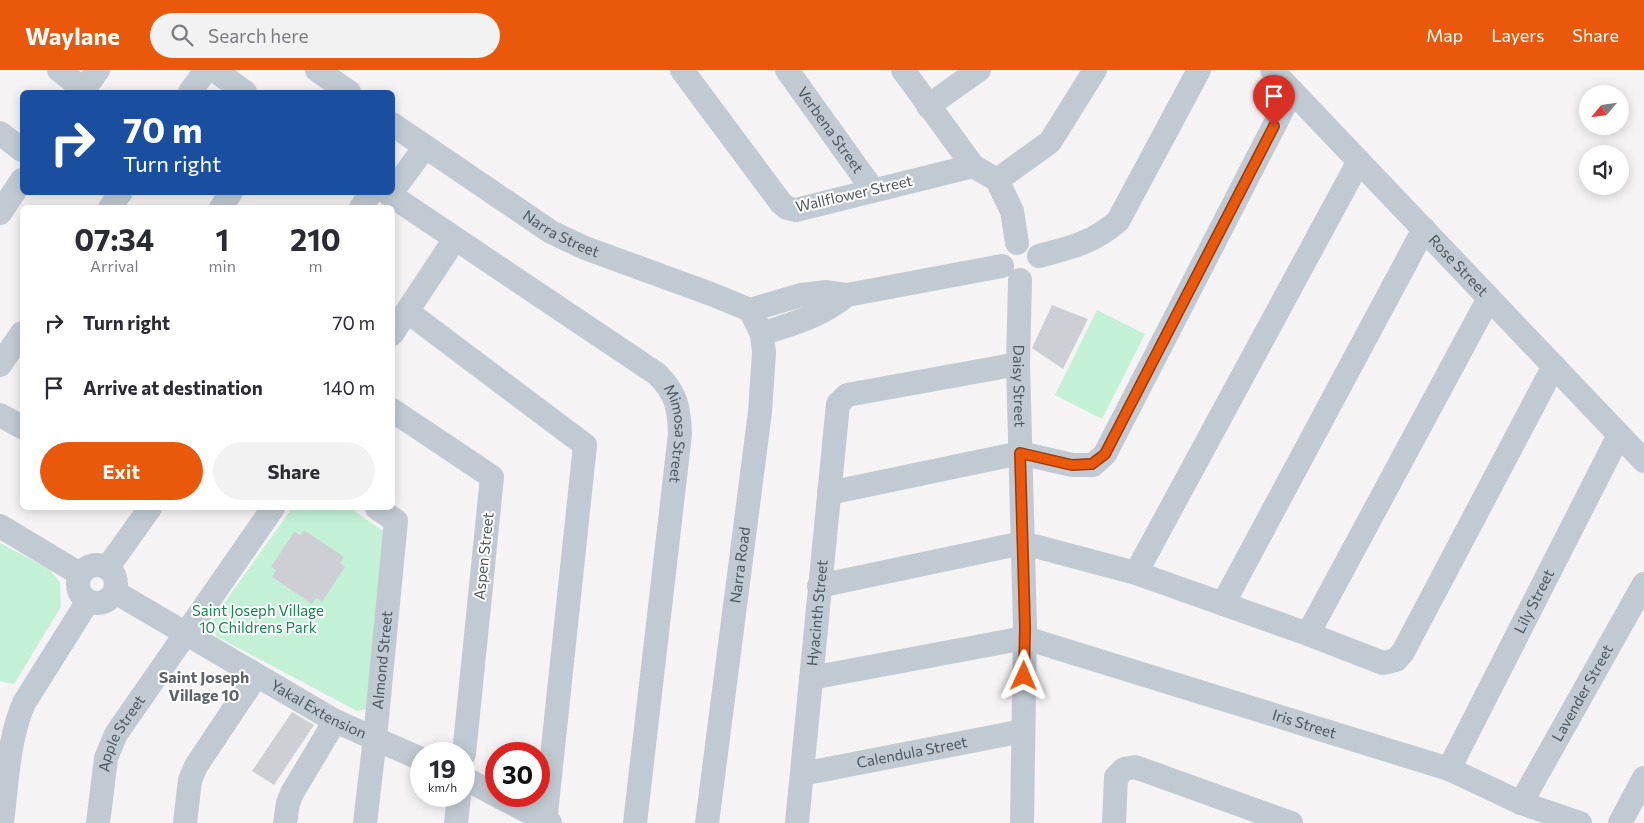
<!DOCTYPE html>
<html lang="en">
<head>
<meta charset="utf-8">
<style>
  :root { --surface:#fff; --page:#f2f2f3; --text:#2b2b33; --muted:#7c7c81; --accent:#ea580c }
  body { margin:0; font-family:Commissioner,sans-serif; background:var(--page); color:var(--text); height:100vh; display:flex; flex-direction:column; font-size:19px; white-space:nowrap }
  * { box-sizing:border-box; margin:0 }
  p { font-size:16px; color:var(--muted) }
  .icon { flex:none; width:28px; height:28px; fill:none; stroke:currentColor; stroke-width:2; stroke-linecap:round; stroke-linejoin:round }
  .map { position:relative; flex:1; overflow:hidden }
  .sheet { position:absolute; left:20px; top:135px; width:375px; height:305px; display:flex; flex-direction:column; background:var(--surface); border-radius:8px; box-shadow:0 2px 12px #0003 }
  .sheet>* { flex:none }
  .hud { position:absolute; left:20px; top:20px; width:375px; height:105px; border-radius:8px; box-shadow:0 2px 12px #0003; background:#1a4fa0; color:#fff; overflow:hidden }
  .needle { width:32px; rotate:241deg }
  .tools { position:absolute; left:1579px; top:15px; display:grid; gap:10px }
  .tools a { display:grid; place-items:center; width:50px; height:50px; border-radius:50%; background:var(--surface); box-shadow:0 2px 12px #0003; font-size:25px }
  .speed { position:absolute; left:410px; top:672px; display:flex; gap:10px; font-size:25px; font-weight:700; text-align:center }
  .speed>* { display:grid; place-content:center; width:65px; height:65px; border-radius:50%; background:var(--surface); box-shadow:0 2px 12px #0003; line-height:1 }
  .speed small { font-size:12px; font-weight:400 }
  .speed .limit { border:8px solid #d22; background:#fff; color:#111 }
  .pin { position:absolute; display:grid; place-items:center; width:42px; height:42px; color:#fff; margin:-51px -21px; border-radius:50% 50% 50% 0; rotate:-45deg; box-shadow:0 0 5px #0007 }
  .pin .icon { rotate:45deg }
  .me { position:absolute; width:55px; margin:-28px; rotate:1deg; stroke-linejoin:round; filter:drop-shadow(0 0 4px #0008) }
  .turn { display:flex; align-items:center; gap:18px; height:105px; padding:0 20px; font-size:22px }
  .turn .icon { width:65px; height:65px; stroke-width:2.5 }
  .turn b { display:block; font-size:35px; line-height:42px }
  .eta { display:flex; justify-content:space-evenly; align-items:center; height:85px; text-align:center }
  .eta b { font-size:30px; font-weight:700; line-height:35px }
  .primary-button { display:flex; gap:10px; margin-top:auto; padding:10px 20px }
  .primary-button a { flex:1; height:58px; border-radius:30px; background:var(--accent); color:#fff; font-size:20px; font-weight:700; line-height:58px; text-align:center }
  .primary-button a+a { background:var(--page); color:var(--text) }
  ul { padding:0; list-style:none }
  li { display:flex; align-items:center; gap:15px; height:65px; padding:0 20px }
  li div { flex:1 }
  li b { display:block; font-size:19px }
  li em { font-style:normal }
  header { display:flex; align-items:center; gap:30px; box-sizing:border-box; height:70px; padding:0 25px; background:var(--accent); color:#fff }
  header strong { font-size:24px }
  nav { display:flex; gap:28px; margin-inline-start:auto; font-size:18px }
  .search { width:350px; height:45px; background:var(--page); display:flex; align-items:center; gap:12px; box-sizing:border-box; padding:0 18px; border-radius:28px; color:var(--muted); font-size:19px }
  .map>svg:first-child { display:block }
  .green { fill:#c3f1d5 }
  .building { fill:#cdcfd5 }
  .lines { fill:none; stroke-linecap:round; stroke-linejoin:round }
  .minor { stroke:#c1cad2; stroke-width:24 }
  .route-casing { stroke:#983908; stroke-width:12 }
  .route { stroke:#ea580c; stroke-width:9 }
  .labels { text-anchor:middle; stroke-width:4; stroke-linejoin:round; paint-order:stroke }
  .street-label { font-size:15px; fill:#4a5661; stroke:#fff }
  .park-label { font-size:15px; fill:#17864f; stroke:#fff }
  .neighbourhood-label { font-size:16px; font-weight:bold; fill:#5f6368; stroke:#fff }
</style>
</head>
<body>
<header>
<strong>Waylane</strong>
<div class="search"><svg class="icon" aria-label="search" viewBox="0 0 24 24"><circle cx="10" cy="10" r="6"/><path d="M15 15l6 6"/></svg>Search here</div>
<nav><a>Map</a><a>Layers</a><a>Share</a></nav>
</header>
<div class="map">
<svg width="1644" height="753" viewBox="0 0 1644 753">
  <rect width="100%" height="100%" fill="#f5f3f3"/>
  <path class="green" d="M1097 240 1145 264 1102 349 1055 325Z
    M292 438H350L389 465 371 638 357 641 216 566 212 550Z
    M0 473 49 499 60 512 61 537 14 614 0 611Z"/>
  <path class="building" d="M1052 235 1088 249 1063 299 1032 278Z
    M304 460 344 487 340 493 345 497 322 532 316 528 312 534 272 507 276 500 271 497 294 462 300 465Z
    M292 642 314 655 274 715 252 701Z"/>
  <g class="lines">
    <g class="minor">
      <path d="M59 0 84 20"/>
      <path d="M214 0 245 22"/>
      <path d="M317 0 349 22"/>
      <path d="M682 0 781 133 787 138 796 140 973 96"/>
      <path id="s1" d="M787 0 873 120"/>
      <path d="M903 0 973 96 997 110 1012 141 1017 173"/>
      <path id="s2" d="M1272 0 1644 391"/>
      <path d="M82 22 98 0"/>
      <path d="M190 22 206 0"/>
      <path d="M928 36 979 0"/>
      <path id="s3" d="M392 54 551 162 585 178 711 224 750 240"/>
      <path d="M0 63 22 80"/>
      <path d="M997 110 1050 72 1095 0"/>
      <path id="s4" d="M386 122 657 304C677 324 679 338 680 364L635 753"/>
      <path d="M392 122 425 77"/>
      <path d="M110 138 121 122"/>
      <path d="M221 138 231 122"/>
      <path d="M361 138 370 124"/>
      <path d="M0 143 22 110"/>
      <path d="M1039 186C1069 178 1093 173 1118 151L1199 0"/>
      <path id="s5" d="M1020 210 1018 294 1025 557 1022 753"/>
      <path d="M1489 228 1308 564 1383 593 1396 590 1403 582 1554 296"/>
      <path d="M750 240 801 225 827 222 847 225 1002 196"/>
      <path d="M408 242 585 375 545 753"/>
      <path d="M392 264 455 169"/>
      <path d="M762 264C794 253 820 247 847 225"/>
      <path d="M0 295 22 263"/>
      <path d="M392 340 492 407 464 684"/>
      <path d="M0 345 22 357"/>
      <path d="M829 423 1020 383 1072 395H1093L1105 384 1292 21"/>
      <path d="M0 456 80 504"/>
      <circle cx="97" cy="514" r="19"/>
      <path d="M108 497 150 438"/>
      <path d="M1136 503 1359 91"/>
      <path d="M819 516 1023 473 1136 503 1308 564"/>
      <path id="s6" d="M115 522 335 651 421 689"/>
      <path d="M1223 534 1424 159"/>
      <path id="s7" d="M811 608 1025 568 1449 699 1521 733 1580 753"/>
      <path id="s8" d="M1449 699 1619 365"/>
      <path id="s9" d="M802 704 1023 661"/>
      <path d="M464 708 496 725"/>
      <path d="M498 726 550 753"/>
      <path id="s10" d="M1521 733 1644 514"/>
      <path d="M2 753C7 713 8 670 24 633L88 531"/>
      <path id="s11" d="M98 753 106 688 116 664 273 438"/>
      <path d="M185 753 190 710 196 696 256 606"/>
      <path d="M285 753 288 733 292 723 335 651"/>
      <path id="s12" d="M365 753 375 668 396 451 377 438"/>
      <path d="M456 753 459 726"/>
      <path id="s13" d="M707 753 760 342 764 283 762 264 750 240"/>
      <path id="s14" d="M797 753 838 334 847 325 1018 294"/>
      <path d="M1114 753 1116 707 1124 699 1135 697 1291 753"/>
      <path d="M1620 753 1644 708"/>
    </g>
  </g>
  <g class="lines">
    <defs>
      <path id="route" d="M1024 606 1025 557 1020 383 1072 395 1092 394 1105 384 1274 56"/>
    </defs>
    <use href="#route" class="route-casing"/>
    <use href="#route" class="route"/>
  </g>
  <g class="labels">
    <g class="street-label">
      <text dy="5" stroke="none"><textPath href="#s1" startOffset="74">Verbena Street</textPath></text>
      <text transform="translate(854 124) rotate(-13)" y="5">Wallflower Street</text>
      <text dy="5" stroke="none"><textPath href="#s3" startOffset="202">Narra Street</textPath></text>
      <text dy="5" stroke="none"><textPath href="#s2" startOffset="270">Rose Street</textPath></text>
      <text dy="5" stroke="none"><textPath href="#s5" startOffset="106">Daisy Street</textPath></text>
      <text dy="5" stroke="none"><textPath href="#s4" startOffset="392">Mimosa Street</textPath></text>
      <text transform="translate(484 486) rotate(-84)" y="5">Aspen Street</text>
      <text dy="5" stroke="none"><textPath href="#s13" startOffset="260">Narra Road</textPath></text>
      <text dy="5" stroke="none"><textPath href="#s8" startOffset="188">Lily Street</textPath></text>
      <text dy="5" stroke="none"><textPath href="#s14" startOffset="211">Hyacinth Street</textPath></text>
      <text dy="5" stroke="none"><textPath href="#s12" startOffset="164">Almond Street</textPath></text>
      <text dy="5" stroke="none"><textPath href="#s10" startOffset="126">Lavender Street</textPath></text>
      <text dy="5" stroke="none"><textPath href="#s6" startOffset="235">Yakal Extension</textPath></text>
      <text dy="5" stroke="none"><textPath href="#s7" startOffset="510">Iris Street</textPath></text>
      <text dy="5" stroke="none"><textPath href="#s11" startOffset="94">Apple Street</textPath></text>
      <text dy="5" stroke="none"><textPath href="#s9" startOffset="112">Calendula Street</textPath></text>
    </g>
    <g class="park-label">
      <text x="258" y="546">Saint Joseph Village<tspan x="258" dy="17">10 Childrens Park</tspan></text>
    </g>
    <g class="neighbourhood-label">
      <text x="204" y="613">Saint Joseph<tspan x="204" dy="18">Village 10</tspan></text>
    </g>
  </g>
</svg>
<div class="tools">
<a><svg class="needle" viewBox="-14 -14 28 28"><path d="M0-13l5 13h-10z" fill="#e53935"/><path d="M0 13l5-13h-10z" fill="#7c7c81"/></svg></a>
<a><svg class="icon" aria-label="sound" viewBox="0 0 24 24"><path d="M4 9h4l5-4v14l-5-4H4zM17 9q2 3 0 6"/></svg></a>
</div>
<div class="speed"><div>19<small>km/h</small></div><div class="limit">30</div></div>
<div class="pin" style="left:1274px;top:56px;background:#d93025"><svg class="icon" aria-label="arrive" viewBox="0 0 24 24"><path d="M6 21V4h12l-3 4 3 4H6"/></svg></div>
<svg class="me" style="left:1024px;top:606px" viewBox="-20 -20 40 40"><path d="M0-17L14 15 0 8-14 15z" fill="#ea580c" stroke="#fff" stroke-width="4"/></svg>
<div class="hud">
<div class="turn"><svg class="icon" aria-label="right" viewBox="0 0 24 24"><path d="M7 20v-9h11M14 6l5 5-5 5"/></svg><div><b>70 m</b>Turn right</div></div>
</div>
<section class="sheet">
<div class="eta">
<div><b>07:34</b><p>Arrival</p></div>
<div><b>1</b><p>min</p></div>
<div><b>210</b><p>m</p></div>
</div>
<ul>
<li><svg class="icon" aria-label="right" viewBox="0 0 24 24"><path d="M7 20v-9h11M14 6l5 5-5 5"/></svg><div><b>Turn right</b></div><em>70 m</em></li>
<li><svg class="icon" aria-label="arrive" viewBox="0 0 24 24"><path d="M6 21V4h12l-3 4 3 4H6"/></svg><div><b>Arrive at destination</b></div><em>140 m</em></li>
</ul>
<div class="primary-button"><a>Exit</a><a>Share</a></div>
</section>
</div>
</body>
</html>
